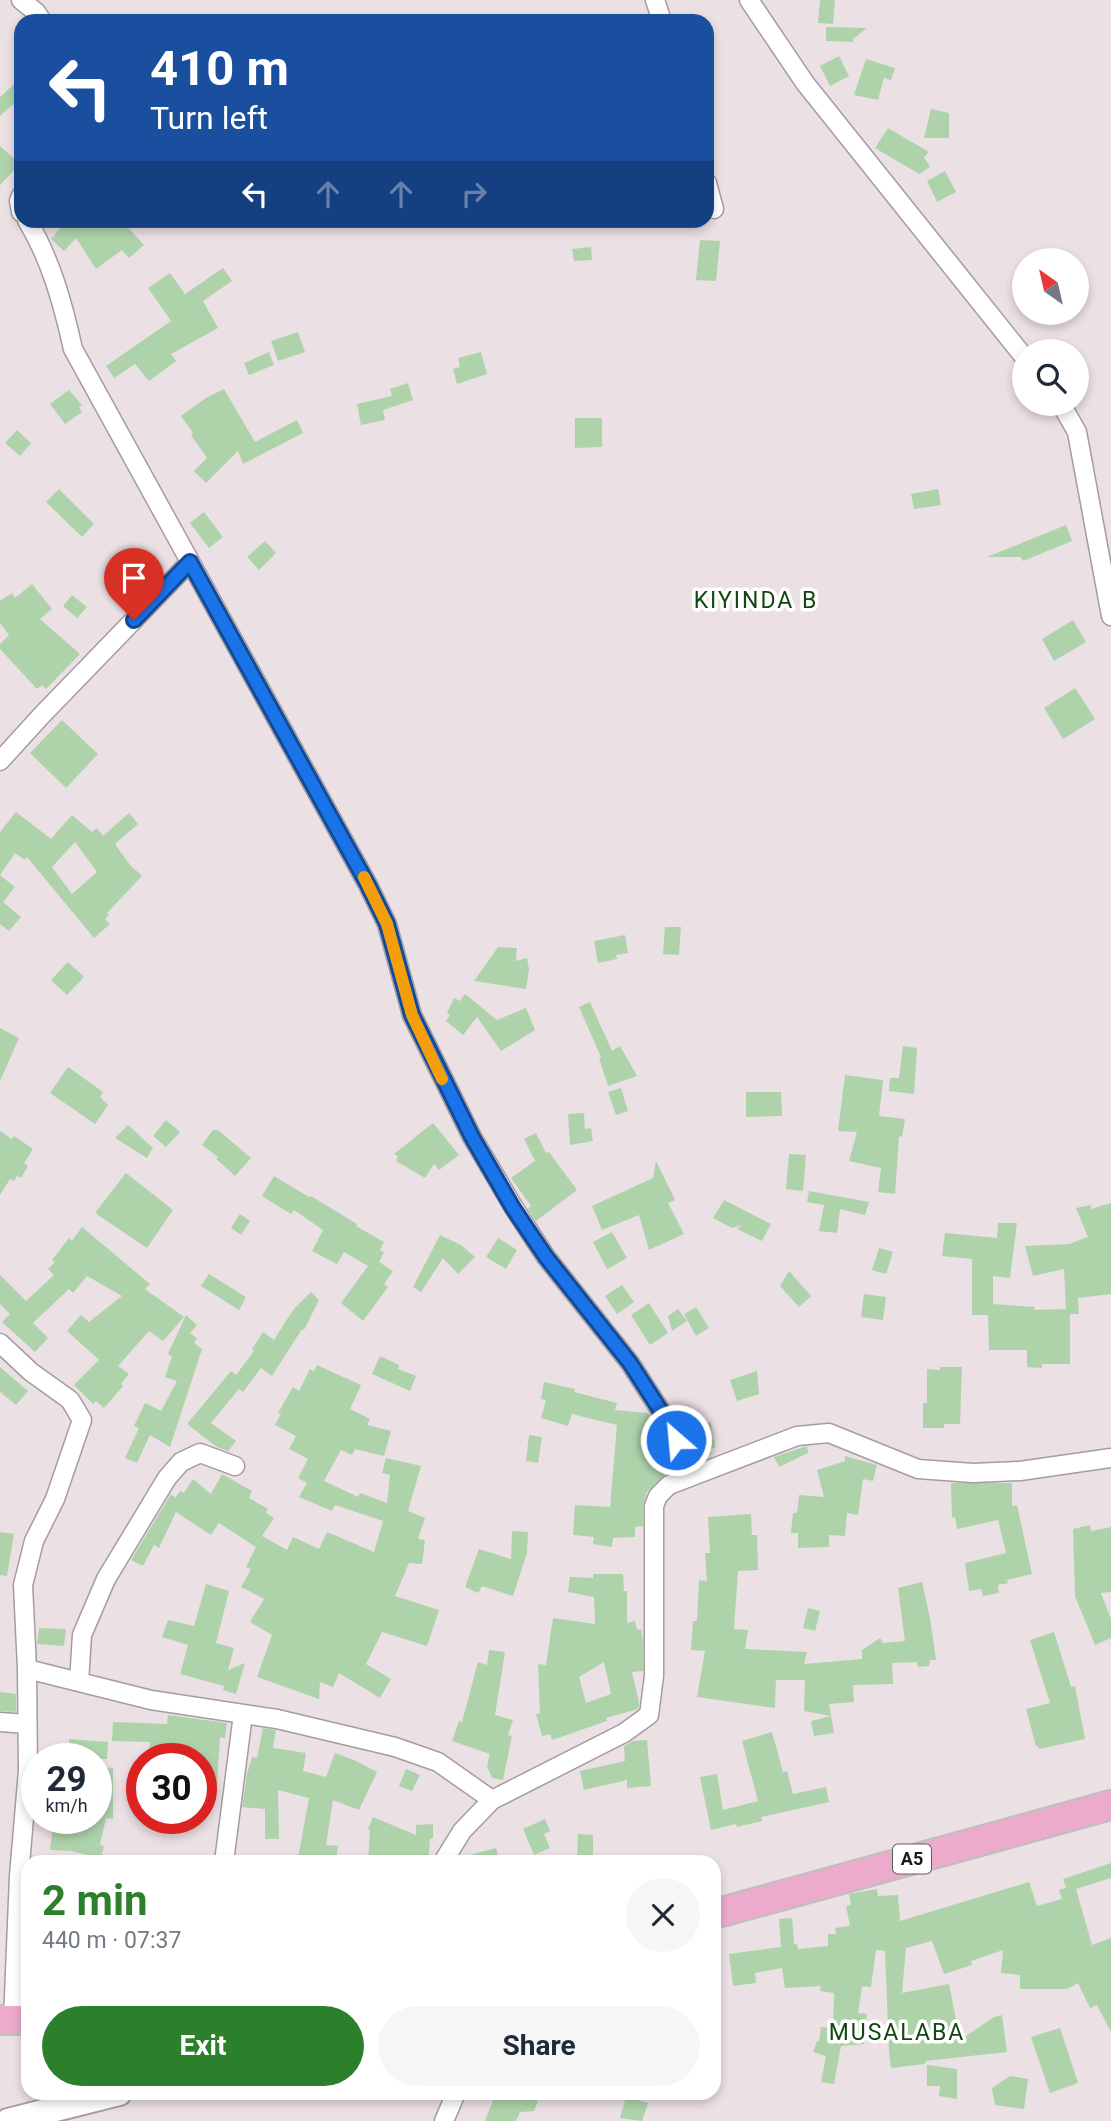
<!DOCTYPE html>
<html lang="en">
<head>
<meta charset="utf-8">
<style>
  :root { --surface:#fff; --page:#f6f6f7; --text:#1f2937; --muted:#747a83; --accent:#2c7f2b }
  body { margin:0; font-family:Roboto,sans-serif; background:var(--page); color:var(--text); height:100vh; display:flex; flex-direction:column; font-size:26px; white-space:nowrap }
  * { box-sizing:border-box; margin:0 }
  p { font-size:23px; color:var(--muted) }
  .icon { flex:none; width:38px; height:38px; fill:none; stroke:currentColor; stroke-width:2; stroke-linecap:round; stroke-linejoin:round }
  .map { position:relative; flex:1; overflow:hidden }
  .details { position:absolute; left:21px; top:1855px; width:700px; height:245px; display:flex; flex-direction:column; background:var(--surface); border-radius:21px; box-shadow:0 4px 10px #0003 }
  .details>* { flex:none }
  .hud { position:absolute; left:14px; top:14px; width:700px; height:214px; border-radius:21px; box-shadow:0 4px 10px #0003; background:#1a4fa0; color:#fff; overflow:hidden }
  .needle { width:46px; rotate:326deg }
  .fabs { position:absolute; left:1012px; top:248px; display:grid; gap:14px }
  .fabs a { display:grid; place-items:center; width:77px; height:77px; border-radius:50%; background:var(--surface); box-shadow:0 4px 10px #0003; font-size:35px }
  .speed { position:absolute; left:21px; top:1743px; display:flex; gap:14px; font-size:35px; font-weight:700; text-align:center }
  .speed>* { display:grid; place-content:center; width:91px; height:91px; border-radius:50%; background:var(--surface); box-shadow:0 4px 10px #0003; line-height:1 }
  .speed small { font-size:18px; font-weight:400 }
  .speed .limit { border:10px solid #d22; background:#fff; color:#111 }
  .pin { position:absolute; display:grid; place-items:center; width:60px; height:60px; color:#fff; margin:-72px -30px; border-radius:50% 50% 50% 0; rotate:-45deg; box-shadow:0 0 7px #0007 }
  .pin .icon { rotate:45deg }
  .me { position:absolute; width:77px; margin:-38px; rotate:333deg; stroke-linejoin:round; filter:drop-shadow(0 0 5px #0008) }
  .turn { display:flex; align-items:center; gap:24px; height:147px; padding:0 21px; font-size:32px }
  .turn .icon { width:91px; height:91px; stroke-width:2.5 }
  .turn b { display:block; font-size:49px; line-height:60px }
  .lanes { display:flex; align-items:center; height:66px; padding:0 21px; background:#0003; justify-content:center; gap:35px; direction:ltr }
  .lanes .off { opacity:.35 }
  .round { display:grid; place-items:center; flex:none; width:74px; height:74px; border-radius:37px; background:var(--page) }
  .headline { display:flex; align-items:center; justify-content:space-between; height:119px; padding:0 21px }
  h1 { font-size:42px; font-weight:700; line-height:52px; color:var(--accent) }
  .button { display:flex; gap:14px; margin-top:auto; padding:14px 21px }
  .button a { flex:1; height:80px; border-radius:42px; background:var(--accent); color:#fff; font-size:28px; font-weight:700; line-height:80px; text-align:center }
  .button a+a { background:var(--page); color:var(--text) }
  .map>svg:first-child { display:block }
  .building { fill:#aed3ab; fill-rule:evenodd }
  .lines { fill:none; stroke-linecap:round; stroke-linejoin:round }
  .street-casing { stroke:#a69ba0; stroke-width:21 }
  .secondary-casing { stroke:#a69ba0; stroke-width:28 }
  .primary-casing { stroke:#bfbebf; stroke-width:32 }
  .street { stroke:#fff; stroke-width:18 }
  .secondary { stroke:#fff; stroke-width:24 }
  .primary { stroke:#ecabcb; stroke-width:28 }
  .route-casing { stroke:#114b97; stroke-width:18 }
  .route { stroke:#1a73e8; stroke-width:12 }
  .slow { stroke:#f59e0b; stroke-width:12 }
  .labels { text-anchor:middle; stroke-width:7; stroke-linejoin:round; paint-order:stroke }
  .shield { fill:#fff; stroke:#605d5e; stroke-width:2 }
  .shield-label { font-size:18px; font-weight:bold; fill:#1c1819 }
  .quarter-label { font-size:23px; letter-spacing:2px; fill:#124712; stroke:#fff }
</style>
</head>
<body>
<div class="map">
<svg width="1111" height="2121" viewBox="0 0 1111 2121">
  <rect width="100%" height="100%" fill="#ebe0e4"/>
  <path class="building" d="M820 0H835L833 24 818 23Z
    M826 27 867 28 853 39V42L826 41Z
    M839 56 849 76 830 86 820 66Z
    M866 59 895 68 891 80 884 78 878 100 854 95Z
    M21 78V97L0 116V97Z
    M931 109 949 113V138H924Z
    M888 128 929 152 924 157 930 167 919 174 875 148Z
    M0 146 20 164 0 185Z
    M945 171 956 192 937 202 927 181Z
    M67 220H121L144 245 129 258 122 250 96 269 76 238 64 251 51 239Z
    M700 240 720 241 716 281 696 280Z
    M591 247 592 260 574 261 572 249Z
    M223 268 232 281 203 301 218 328 171 354 176 361 149 381 135 364 114 378 106 366 171 321 148 288 170 273 185 294Z
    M298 332 305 352 278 361 271 341Z
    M269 352 274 365 249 375 244 363Z
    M481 352 487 374 457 384 453 369 460 367 458 358Z
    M408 383 413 400 383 410 385 420 361 425 357 404 392 396 390 389Z
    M224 389 255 442 297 420 303 433 243 464 238 451 206 483 194 471 207 458 191 435 193 433 181 416 206 398Z
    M69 390 82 405 79 407 82 412 65 424 50 404Z
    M575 418H602V447L575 448Z
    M17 430 31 443 20 456 5 443Z
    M59 489 94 524 82 537 46 502Z
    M938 489 941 505 914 509 911 494Z
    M204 512 223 537 209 548 190 523Z
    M1066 525 1072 541 1023 561 1021 557H987Z
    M265 541 276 553 259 570 247 557Z
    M32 584 52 609 40 619 80 654 46 689 42 685 37 689 0 649V644L9 635 0 623V601L12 593 15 598Z
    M72 595 87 607 77 618 63 606Z
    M1073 620 1086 642 1054 661 1042 639Z
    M1075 688 1095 719 1063 739 1044 708Z
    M62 720 98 754 66 788 30 753Z
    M16 812 51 839 72 815 92 832 97 828 103 836 129 813 138 824 115 844 130 865 142 876 107 913 109 915 105 919 110 924 94 938 27 857 25 860 15 853 0 875 15 887 3 902 21 917 9 931 0 924V832ZM75 842 97 872 72 894 52 867Z
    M665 927H681L679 955 663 954Z
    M625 935 628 953 616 955 617 959 598 963 594 941Z
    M498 947 517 948 516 961 527 958 529 969 526 989 474 981Z
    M68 962 84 977 67 995 51 980Z
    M465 994 497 1020 526 1008 535 1030 501 1051 477 1017 463 1035 446 1021 450 1015 447 1013 454 998 460 1001Z
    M590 1002 612 1051 620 1046 637 1076 608 1086 599 1058 601 1057 579 1007Z
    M0 1028 19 1038 0 1081Z
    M903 1046 917 1048 914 1094 889 1091 890 1078H899Z
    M68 1067 103 1092 100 1097 108 1105 95 1124 50 1093Z
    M845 1075 883 1080 879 1116 905 1119 902 1137 899 1136 895 1194 878 1192 881 1168 849 1161 857 1132 838 1131Z
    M621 1088 628 1111 616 1115 608 1092Z
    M746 1092H781L782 1116 746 1117Z
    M584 1113 585 1129 591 1128 593 1141 570 1145 568 1114Z
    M166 1120 180 1132 166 1147 153 1136Z
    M433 1123 459 1155 439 1170 434 1164 425 1178 396 1161 398 1156 394 1154Z
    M128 1125 153 1148 147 1158 115 1138Z
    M213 1130H218L251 1158 235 1176 216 1159 218 1157 202 1145Z
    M0 1131 12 1139 14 1136 33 1149 24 1163 28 1166 21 1178 17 1176 14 1181 10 1179 0 1195Z
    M536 1133 546 1153 549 1152 577 1190 536 1221 528 1209 531 1206 511 1178 535 1161 524 1139Z
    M789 1154 806 1155 803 1191 786 1189Z
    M656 1161 675 1200 668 1203 684 1234 649 1250 639 1215 602 1230 592 1206 653 1178Z
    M126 1173 173 1210 147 1248 95 1213Z
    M274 1176 309 1197 311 1196 357 1224 356 1226 384 1242 380 1250 384 1252 379 1262 393 1271 384 1284 388 1287 363 1321 341 1303 368 1266 344 1252 337 1264 312 1251 323 1230 294 1210 291 1214 262 1196Z
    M809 1191 869 1202 865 1215 840 1209 837 1233 819 1231 824 1205 807 1202Z
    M724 1200 771 1224 762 1241 737 1229 742 1225 732 1228 713 1218Z
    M1111 1203V1294L1078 1298 1079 1314H1070V1364H1042V1368L1027 1367V1350H989L988 1315H972V1259L942 1256 945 1233 997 1238 998 1223H1017L1010 1278 993 1276V1304L1035 1307 1034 1310 1066 1309 1064 1269 1033 1276 1025 1246 1069 1244 1088 1237 1076 1208 1091 1205V1209Z
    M240 1214 250 1221 241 1235 231 1228Z
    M82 1227 150 1284 145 1289 184 1317 163 1341 149 1331 118 1366 129 1374 121 1384 123 1386 104 1408 96 1401 93 1404 74 1385 99 1360 67 1331 81 1315 89 1322 122 1296 87 1276 73 1293 69 1289 33 1323 48 1338 35 1352 2 1322 10 1314 0 1304V1275L26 1301 54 1275 48 1269 55 1262 52 1260 69 1238 72 1241Z
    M612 1232 627 1258 607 1269 593 1242Z
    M440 1235 461 1245 475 1257 458 1274 443 1258 421 1292 413 1287Z
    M498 1238 517 1250 506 1269 486 1257Z
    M879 1248 893 1252 886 1274 872 1270Z
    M789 1271 811 1296 799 1307 780 1286Z
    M209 1274 246 1297 239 1310 201 1286Z
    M622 1285 634 1302 617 1314 605 1296Z
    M311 1292 319 1300 304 1330 302 1329 272 1376 261 1368 243 1392 239 1389 211 1423 236 1441 228 1451 217 1447 187 1424 231 1371 236 1375 254 1351 252 1349 263 1332 274 1340 293 1310Z
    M864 1294 886 1297 883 1320 861 1317Z
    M649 1303 668 1333 650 1345 631 1315Z
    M696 1307 709 1328 696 1336 684 1314Z
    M678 1309 687 1321 672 1331 668 1316Z
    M186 1315 197 1325 190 1333 197 1338 194 1343 202 1349 170 1447 150 1435 137 1463 125 1458 139 1428 134 1426 145 1403 161 1411 177 1381 165 1377 172 1356 168 1354Z
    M380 1356 399 1365 398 1369 416 1376 410 1391 372 1374Z
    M317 1365 361 1385 350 1409 370 1419 367 1425 391 1431 384 1456 355 1449 352 1455 341 1450 324 1481 358 1497 360 1493 387 1503 390 1475 382 1473 386 1458 421 1466 408 1511 425 1518 418 1539 425 1540 422 1564 409 1563 395 1596 439 1610 427 1646 382 1632 366 1664 391 1679 380 1698 339 1673 333 1687 320 1682 319 1699 257 1677 272 1635 250 1622 264 1599 241 1587 251 1569 246 1567 256 1547 219 1523 211 1535 176 1512 159 1548 154 1545 143 1566 131 1560 171 1494 175 1498 180 1491 184 1493 193 1479 211 1494 222 1474 252 1491 249 1498 268 1509 266 1513 274 1518 262 1536 287 1550 293 1537 319 1549 327 1532 374 1552 383 1521 335 1505 332 1511 299 1497 307 1483 298 1478 308 1459 289 1449 296 1436 275 1425 281 1414 278 1413 293 1387 299 1391 310 1369 314 1371Z
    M0 1367 28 1391 16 1405 0 1392Z
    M940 1367H962L960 1424H944V1428H923V1403H927V1369L940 1370Z
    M757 1371 759 1394 737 1401 730 1380Z
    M544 1382 575 1389 574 1392 617 1403 615 1410 648 1413 654 1422V1431H658L657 1451H664L663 1470 665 1474 647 1492 643 1506V1526L635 1527V1537L613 1538 612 1547 593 1544 594 1537 573 1535 575 1505 610 1507 617 1425 572 1414 568 1426 541 1418 546 1400 541 1399Z
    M700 1418 702 1424 711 1422 715 1447 710 1449 711 1454 698 1456 692 1419Z
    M529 1435 542 1437 538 1463 526 1461Z
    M807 1446 808 1453 779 1467 774 1457Z
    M845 1456 877 1465 873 1481 863 1479 858 1515 847 1513 845 1536 829 1535V1547L798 1548V1533H791L793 1513H797L799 1495 824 1497 817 1470 845 1461Z
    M951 1483H1012V1506L1017 1505 1032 1574 1007 1580 1008 1583 998 1585 999 1593 983 1596 981 1589 969 1591 965 1563 1006 1553 998 1520 957 1529 955 1517 952 1518Z
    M751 1514 752 1535H757L758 1570 738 1571 734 1629 748 1630 745 1649 807 1652 804 1664 862 1659V1650L880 1638 883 1643 905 1641 898 1588 922 1582 930 1618 936 1660H930L929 1666 918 1667 917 1662 892 1663 893 1684 853 1685 854 1702 829 1704 834 1733 814 1736 811 1721 831 1716 804 1711 805 1680H776L775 1708 697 1697 705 1651 691 1650 693 1621H697L699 1580 707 1581 705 1553H710L708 1517Z
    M1090 1525 1091 1531 1111 1527V1592L1101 1593 1111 1619V1638L1095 1645 1075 1596 1073 1529Z
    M512 1531 528 1532 527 1553 513 1596 482 1586 478 1593 465 1587 479 1549 511 1559Z
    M0 1532 14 1534 7 1576 0 1575Z
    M593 1574H623L624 1591H627V1623L635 1621 637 1630 641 1629 643 1642V1671L632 1672 639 1702 638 1709 606 1718 607 1721 552 1740 550 1734 542 1736 536 1714 540 1713 538 1664 546 1665 553 1618 595 1624 594 1597 568 1592 570 1577 593 1578ZM604 1662 611 1694 586 1703 579 1677Z
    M206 1584 229 1591 216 1643 234 1648 228 1670 245 1663 236 1694 223 1690 224 1686 180 1674 188 1645 162 1637 168 1620 194 1626Z
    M808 1608 820 1611 815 1631 803 1628Z
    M39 1628 66 1629 64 1646 37 1644Z
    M1054 1632 1071 1687 1075 1686 1085 1739 1039 1749 1038 1746H1036L1026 1709 1050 1703 1030 1640Z
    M489 1650 505 1652 495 1715 513 1720 508 1735 512 1736 503 1780 492 1778 487 1766 490 1754 452 1741 459 1721 462 1722 478 1662 487 1665Z
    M0 1692 16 1694V1712L0 1711Z
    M168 1715 227 1723 225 1738 220 1737 217 1785 201 1783V1759H148L150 1742 112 1741 113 1722 167 1724Z
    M263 1728 276 1730 273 1748 306 1753 303 1771 326 1777 335 1753 354 1760 377 1772 359 1810 333 1800 326 1845 338 1846 336 1862H311L298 1858 309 1798 278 1790 279 1839H265V1809L242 1807 247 1774 252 1757 257 1758Z
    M772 1732 783 1772 787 1771 793 1794 826 1787 829 1802 761 1817 762 1821 737 1827 736 1824 711 1830 700 1777 717 1774 723 1810 758 1801 742 1741Z
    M69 1739 108 1742 107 1759H69Z
    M647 1740 651 1786 627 1788V1780L584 1790 580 1771 625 1761 624 1746 633 1741Z
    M96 1767 113 1768V1819L106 1818 100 1845 104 1846 101 1858 71 1851 50 1850 54 1818 84 1821 85 1818H105H96Z
    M406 1769 420 1775 412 1791 399 1786Z
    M373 1817 416 1835V1825L433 1824V1838L430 1839 428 1862H368L370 1830 368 1829Z
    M545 1819 550 1831 544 1834 550 1848 534 1855 523 1829Z
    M578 1834 593 1835V1862H577Z
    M496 1848 500 1862H460L459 1858Z
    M1111 1863V1878L1076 1889 1092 1945 1111 1938V2032L1097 2005 1090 2008 1078 1983 1067 1989H1020V1975L1001 1973 1003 1950 971 1961 972 1965 944 1974 932 1941 906 1948 902 1993 949 1984 960 2040 994 2017 1002 2015 1007 2052 925 2061V2064L891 2068 889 2052 885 1951 876 1950 871 1987 862 1986 858 2013 867 2014 864 2044 841 2046 834 2084 821 2082 826 2056 813 2052 817 2041H819L821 2027 833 2028 834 1993 820 1991 821 1986 785 1988 782 1968 755 1973 756 1983 733 1986 729 1954 781 1947 779 1919 792 1918 794 1944H797L798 1949 828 1946V1934H836L835 1928 850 1926 846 1906 851 1905 849 1894 877 1889 878 1896 898 1895 900 1921 1029 1882 1037 1906 1062 1899 1059 1890 1066 1888 1063 1879Z
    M1060 2028 1078 2083 1050 2093 1031 2037Z
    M927 2065 957 2069V2099L939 2096 940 2086H927Z
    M1010 2076 1028 2079 1024 2109 995 2105 992 2088Z
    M496 2093H528L526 2097 538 2101 534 2111 520 2112 516 2121H485Z
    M626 2097 648 2103 642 2121 620 2118Z"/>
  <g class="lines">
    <defs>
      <path id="street" d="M21 0 36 12 42 21
        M655 0 662 21
        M749 0 805 83 1024 357
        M707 183 714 209
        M21 196 19 201 21 212
        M27 220C51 260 63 304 73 349L368 885 387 924 412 1015 472 1137 514 1208 546 1257 630 1363 666 1419 676 1440 684 1478
        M1061 404 1077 432 1111 616
        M0 761 41 716 190 562
        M0 1343 31 1372 70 1400 82 1420 55 1499 34 1541 23 1585 27 1669 28 1771 19 1876 13 2020
        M27 1669 151 1700 277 1719 395 1747 438 1762 492 1800
        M79 1682 82 1635 106 1579 167 1478 181 1462 200 1453 235 1466
        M0 1722 27 1724
        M224 1862 243 1714
        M443 1862 462 1831 492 1800 624 1733 649 1715 654 1676V1506L658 1496 669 1485 797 1436 829 1433 918 1469 973 1473 1020 1471 1111 1458
        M444 2121 456 2093"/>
      <path id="secondary" d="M8 2121 119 2093"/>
      <path id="primary" d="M714 1914 1111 1805
        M0 2020H28"/>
    </defs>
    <use href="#street" class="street-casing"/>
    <use href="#secondary" class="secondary-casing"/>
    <use href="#primary" class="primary-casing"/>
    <use href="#street" class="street"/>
    <use href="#secondary" class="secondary"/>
    <use href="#primary" class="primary"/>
  </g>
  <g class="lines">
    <defs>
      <path id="route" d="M134 620 190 562 368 885 387 924 412 1015 472 1137 513 1208 546 1257 630 1363 666 1419 676 1440"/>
    </defs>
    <use href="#route" class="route-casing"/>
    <use href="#route" class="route"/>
    <path class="slow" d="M364 877 387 924 412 1015 442 1079"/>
  </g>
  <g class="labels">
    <rect class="shield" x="893" y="1844.5" width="38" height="29" rx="5"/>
    <g class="shield-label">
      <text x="912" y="1865">A5</text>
    </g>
    <g class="quarter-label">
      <text x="756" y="608">KIYINDA B</text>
      <text x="897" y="2040">MUSALABA</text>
    </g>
  </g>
</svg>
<div class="fabs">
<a><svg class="needle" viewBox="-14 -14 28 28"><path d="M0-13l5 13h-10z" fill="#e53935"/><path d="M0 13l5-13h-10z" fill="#747a83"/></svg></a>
<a><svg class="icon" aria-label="search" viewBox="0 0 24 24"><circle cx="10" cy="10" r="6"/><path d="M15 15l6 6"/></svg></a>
</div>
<div class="speed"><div>29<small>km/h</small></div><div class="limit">30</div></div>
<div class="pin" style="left:134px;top:620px;background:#d93025"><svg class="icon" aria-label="arrive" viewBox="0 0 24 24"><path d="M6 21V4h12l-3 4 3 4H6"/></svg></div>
<svg class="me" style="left:676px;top:1440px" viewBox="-20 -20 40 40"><circle r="17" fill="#1a73e8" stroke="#fff" stroke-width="3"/><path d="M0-11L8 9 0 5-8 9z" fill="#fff"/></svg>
<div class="hud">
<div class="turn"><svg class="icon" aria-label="left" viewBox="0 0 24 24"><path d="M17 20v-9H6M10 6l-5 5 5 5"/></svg><div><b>410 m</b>Turn left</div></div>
<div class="lanes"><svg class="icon" aria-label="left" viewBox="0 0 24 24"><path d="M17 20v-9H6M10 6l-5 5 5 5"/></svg><svg class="icon off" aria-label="ahead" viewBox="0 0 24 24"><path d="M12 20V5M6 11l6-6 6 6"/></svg><svg class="icon off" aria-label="ahead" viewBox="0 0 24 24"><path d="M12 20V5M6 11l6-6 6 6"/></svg><svg class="icon off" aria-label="right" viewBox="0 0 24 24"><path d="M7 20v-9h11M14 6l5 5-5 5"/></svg></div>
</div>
<section class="details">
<div class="headline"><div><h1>2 min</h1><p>440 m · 07:37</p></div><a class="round"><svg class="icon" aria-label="close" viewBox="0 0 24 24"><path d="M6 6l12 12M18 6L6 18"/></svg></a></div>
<div class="button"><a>Exit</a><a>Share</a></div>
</section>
</div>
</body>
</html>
